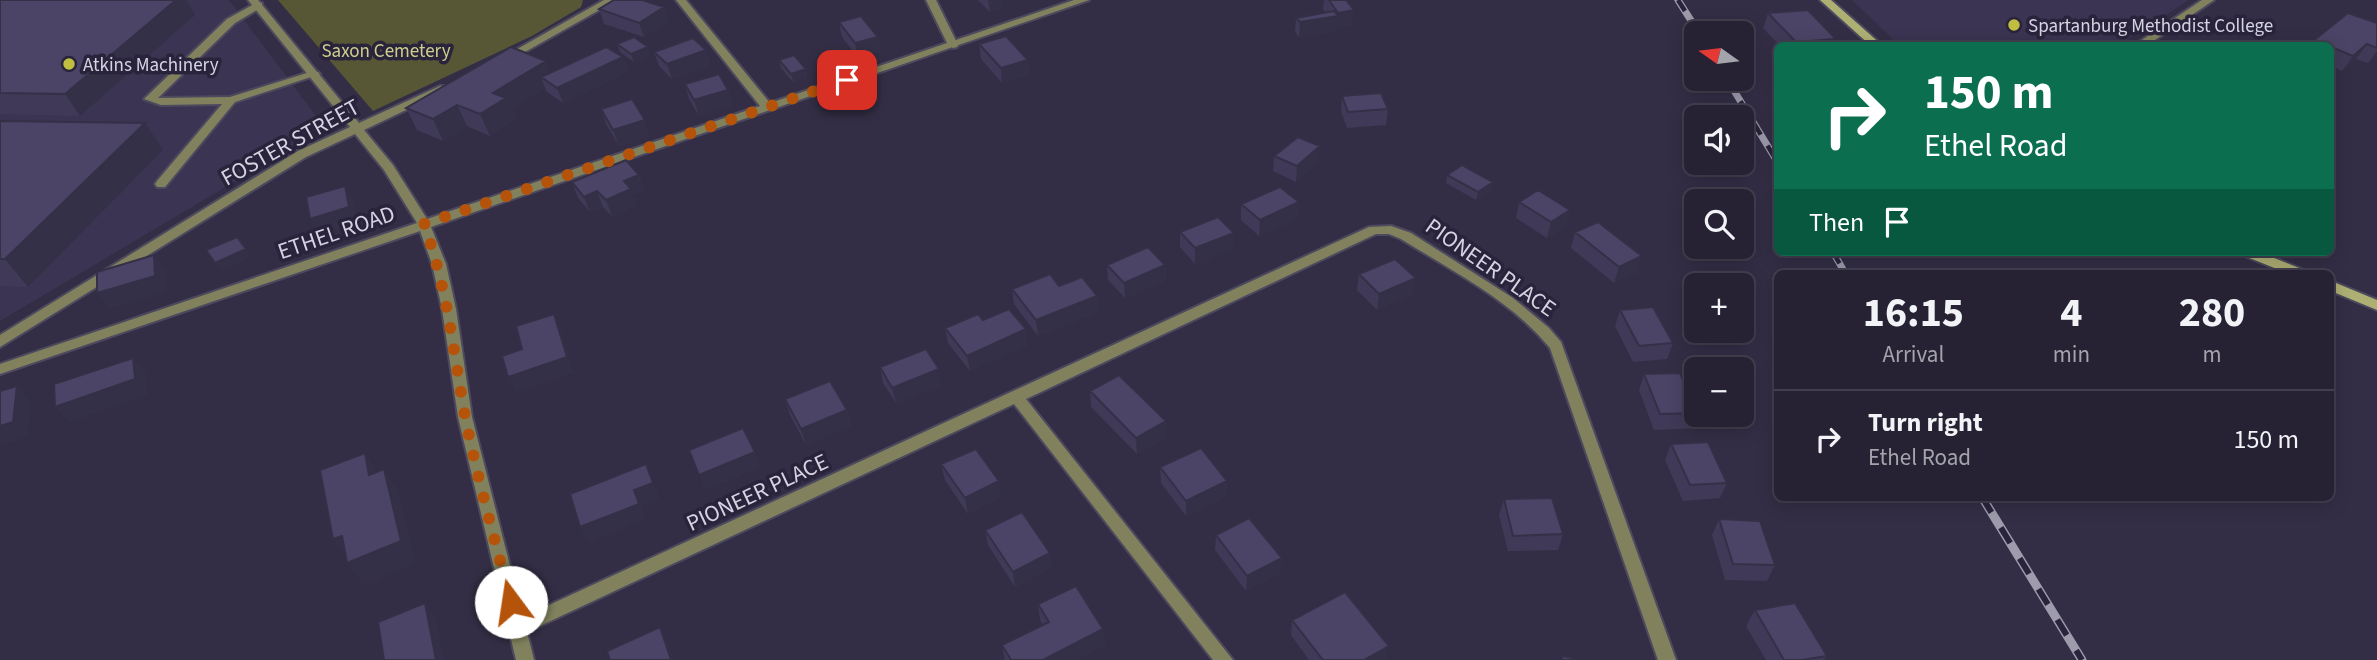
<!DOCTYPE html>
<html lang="en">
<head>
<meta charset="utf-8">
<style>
  :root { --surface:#262234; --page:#2e2a3c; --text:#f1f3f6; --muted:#a4a4ac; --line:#423f4f }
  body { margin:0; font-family:"Source Sans 3",sans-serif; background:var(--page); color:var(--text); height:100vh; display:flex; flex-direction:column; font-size:26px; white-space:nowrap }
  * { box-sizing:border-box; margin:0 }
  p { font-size:23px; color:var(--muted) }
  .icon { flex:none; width:38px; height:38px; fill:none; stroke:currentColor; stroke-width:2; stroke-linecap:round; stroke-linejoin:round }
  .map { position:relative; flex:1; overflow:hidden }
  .side { position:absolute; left:1774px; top:270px; width:560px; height:231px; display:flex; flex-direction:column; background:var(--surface); border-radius:10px; box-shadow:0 4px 18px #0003,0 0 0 2px var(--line) }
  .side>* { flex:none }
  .banner { position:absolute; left:1774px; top:42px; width:560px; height:214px; border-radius:10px; box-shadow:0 4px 18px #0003,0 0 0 2px var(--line); background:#0b6e4f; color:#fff; overflow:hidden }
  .needle { width:46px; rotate:284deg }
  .fabs { position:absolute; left:1684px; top:21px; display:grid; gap:14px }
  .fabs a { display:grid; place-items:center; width:70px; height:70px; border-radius:10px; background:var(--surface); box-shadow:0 4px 18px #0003,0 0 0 2px var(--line); font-size:35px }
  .pin { position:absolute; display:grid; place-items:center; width:60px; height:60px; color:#fff; margin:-30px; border-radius:14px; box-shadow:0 4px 10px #0006 }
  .me { position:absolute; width:77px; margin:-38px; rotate:346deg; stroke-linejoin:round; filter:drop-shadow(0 0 5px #0008) }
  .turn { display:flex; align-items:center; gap:24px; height:147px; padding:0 35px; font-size:32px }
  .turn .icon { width:91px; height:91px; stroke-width:2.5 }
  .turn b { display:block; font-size:49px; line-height:60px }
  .then { display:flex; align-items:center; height:66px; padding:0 35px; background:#0003; gap:14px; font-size:26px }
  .eta { display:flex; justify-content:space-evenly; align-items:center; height:119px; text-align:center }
  .eta b { font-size:42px; font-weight:700; line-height:49px }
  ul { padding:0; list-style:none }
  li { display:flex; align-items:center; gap:21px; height:98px; padding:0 35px; border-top:2px solid var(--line) }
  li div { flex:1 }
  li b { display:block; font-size:26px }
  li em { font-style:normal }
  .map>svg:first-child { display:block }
  .built { fill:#3b3452 }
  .green { fill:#575736 }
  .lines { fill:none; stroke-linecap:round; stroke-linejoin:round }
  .lane-casing { stroke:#4d495e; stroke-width:4 }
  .street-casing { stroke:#4d495e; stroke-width:4 }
  .secondary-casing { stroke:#4d495e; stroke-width:4 }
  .lane { fill:#81825d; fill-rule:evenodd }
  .street { fill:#81825d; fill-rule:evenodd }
  .secondary { fill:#aeaf73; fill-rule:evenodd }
  .rail-far1-casing { stroke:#9e9bad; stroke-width:7 }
  .rail-casing { stroke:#9e9bad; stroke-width:9 }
  .rail-far1 { stroke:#29243b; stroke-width:4.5; stroke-dasharray:13; stroke-linecap:butt }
  .rail { stroke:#29243b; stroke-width:6; stroke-dasharray:18; stroke-linecap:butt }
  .wall { fill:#403a58 }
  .shaded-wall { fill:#343047 }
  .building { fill:#4b4466; stroke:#343047; stroke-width:2 }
  .route { stroke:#b45309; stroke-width:12; stroke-dasharray:0 21.6 }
  .poi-dot { fill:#bfbe41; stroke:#29243b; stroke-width:2.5 }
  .labels { text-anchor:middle; stroke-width:7; stroke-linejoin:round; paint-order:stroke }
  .far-poi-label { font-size:19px; fill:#d6d4e3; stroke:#29243b; text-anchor:start }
  .far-park-label { font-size:19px; fill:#cdce8b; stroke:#29243b }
  .street-label { font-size:23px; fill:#d6d4e3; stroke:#29243b }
</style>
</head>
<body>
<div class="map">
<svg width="2377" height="660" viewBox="0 0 2377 660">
  <rect width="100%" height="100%" fill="#332e45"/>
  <path class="built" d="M0 0H229L325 128 0 321Z
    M1852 0H2189L2119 45 1900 46Z"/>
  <path class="green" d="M278 0H583L581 7 532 36 373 111Z"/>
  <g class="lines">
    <defs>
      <path id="lane" d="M926 0H936L958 45 957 47 953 48 948 45Z
        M258 2 262 3V7L235 23 158 98 230 97 310 72H318L320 74 235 102 165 187H157L155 184 157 181 222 104 161 105 144 99 227 19Z"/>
      <path id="street" d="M248 0H258L359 123 440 86H448V90L364 130 393 165 427 219 760 106 676 0H686L770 103 1074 0H1089L431 227 446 264 456 309 472 417 523 617 1369 227 1391 226 1411 233 1513 298 1549 328 1561 342 1676 660H1658L1550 348C1511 300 1452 271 1401 239L1389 234H1376L1026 399 1233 660H1213L1014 404 527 632 534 660H516L458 417 442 309 432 264 420 231 0 374V364L417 223 384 170 355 134 306 157 0 347V335L298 151 350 127Z
        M604 0H617L507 62H499L498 60Z
        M2202 0H2214L2146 46H2133Z"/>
      <path id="secondary" d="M1820 0H1831L1883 46H1871Z
        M2240 252H2259L2304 270 2306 273H2287L2242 255Z
        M2331 281 2377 300V310L2331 291Z"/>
    </defs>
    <use href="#lane" class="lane-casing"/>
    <use href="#street" class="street-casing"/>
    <use href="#secondary" class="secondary-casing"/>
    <use href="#lane" class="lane"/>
    <use href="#street" class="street"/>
    <use href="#secondary" class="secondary"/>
    <defs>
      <path id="rail-far1" d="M1678 0 1699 33
        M1727 79 1778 163
        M1833 252 1845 273"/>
      <path id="rail" d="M1982 497 2082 660"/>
    </defs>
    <use href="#rail-far1" class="rail-far1-casing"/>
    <use href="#rail" class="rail-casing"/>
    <use href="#rail-far1" class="rail-far1"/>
    <use href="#rail" class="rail"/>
  </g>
  <path class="wall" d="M0 0 195 15 80 116 0 114Z
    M978 0H1001L1002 8 990 12Z
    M1324 0H1346L1352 25 1337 27V31L1299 37 1295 32 1296 18 1326 13 1323 9Z
    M664 7 668 21 644 37 604 24 599 9Z
    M1768 13 1836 39 1833 46H1780L1763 28Z
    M839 22 878 37 880 51 858 58 842 37Z
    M2377 23V55L2368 63 2356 59 2342 71 2331 66V46H2310L2313 41Z
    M617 44 650 55 634 62 620 52Z
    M979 44 1028 60 1029 75 1002 83 981 59Z
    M706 50 710 65 672 79 659 66 654 52Z
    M623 57 628 72 563 103 547 92 545 88 511 109 516 119 490 136 467 126 443 141 417 130 406 108 550 73Z
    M779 60 806 69 807 77 793 82 781 68Z
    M685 84 728 90 733 105 699 116 689 99Z
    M1342 96 1388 109 1386 125 1347 128 1341 111Z
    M601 109 650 136 619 146 606 124Z
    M0 121 163 150 28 287 0 286Z
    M1274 156 1319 162 1296 182 1273 171Z
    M639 175 644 190 633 195 637 205 612 216 603 207 590 212 578 198 572 182Z
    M1447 175 1491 190 1476 200 1446 183Z
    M1299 202 1298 218 1259 236 1241 220V204Z
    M1519 202 1566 226 1547 238 1516 218Z
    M1180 232 1233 249 1195 264 1180 247Z
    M1575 232 1637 272 1614 283 1571 248Z
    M1107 265H1165L1166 280 1125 298 1108 280Z
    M1359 274 1413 294 1377 310 1357 290Z
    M1059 286 1097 296 1098 312 1038 336 1014 304 1012 289Z
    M1620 310 1673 343 1667 359 1633 362 1615 326Z
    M983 320 1028 345 970 371 948 343 945 328Z
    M880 367 942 385 896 403 883 383Z
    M1644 374 1686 388H1696V415H1727L1722 427 1654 430 1639 390Z
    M1090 391 1166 437 1137 454 1091 407Z
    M785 399 847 410 852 425 806 445 790 415Z
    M1671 444 1727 483 1720 498 1683 501 1665 460Z
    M941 464 1001 497 968 514 945 480Z
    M1160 467 1227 481 1226 497 1186 516 1161 483Z
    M1504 499 1563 534 1558 550 1508 551 1499 515Z
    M1719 519 1775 565 1767 581 1725 580 1712 535Z
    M985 530 1050 553 1052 568 1015 587 988 545Z
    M1216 535 1280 573 1246 591 1215 550Z
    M1038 604 1103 629 1105 645 1074 660H1005L1002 645 1043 625 1040 620Z
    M1755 610 1827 656 1824 660H1766L1746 626Z
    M1292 620 1386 660H1309L1291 635Z"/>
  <path class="shaded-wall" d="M176 0H186L195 15 80 116 65 94Z
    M988 0H1001L1002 8 990 12Z
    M664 7 668 21 644 37 639 23Z
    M1354 10 1352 25 1337 27 1338 13Z
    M1338 16 1337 31 1299 37 1300 22Z
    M878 37 880 51 858 58 855 43Z
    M2367 44 2356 59 2342 71 2353 56Z
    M648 47 650 55 634 62 631 54Z
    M706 50 710 65 672 79 667 64Z
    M2377 51V55L2368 63Z
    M623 57 628 72 563 103 557 88Z
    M1028 60 1029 75 1002 83 1001 68Z
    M546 61 554 82 541 77 545 88 511 109 516 119 490 136 480 114 493 93Z
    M806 69 807 77 793 82 791 74Z
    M728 90 733 105 699 116 694 100Z
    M457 105 467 126 443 141 433 119Z
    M645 120 650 136 619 146 613 130Z
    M145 123 163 150 28 287 5 259Z
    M1320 146 1319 162 1296 182 1297 166Z
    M639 175 644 190 633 195 637 205 612 216 606 200 624 181Z
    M1493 182 1491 190 1476 200 1478 192Z
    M345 186 354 201 358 223 319 235 310 219Z
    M597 191 603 207 590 212 584 197Z
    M1299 202 1298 218 1259 236 1260 220Z
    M1570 210 1566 226 1547 238 1551 222Z
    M1234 233 1233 249 1195 264V248Z
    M246 249 252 257 221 271 215 263Z
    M154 255 166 271V292L109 309 97 293Z
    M1642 256 1637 272 1614 283 1619 267Z
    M1165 265 1166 280 1125 298 1124 283Z
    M1416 278 1413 294 1377 310 1379 294Z
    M1097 296 1098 312 1038 336 1036 320Z
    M554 314 561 330 574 373 516 393 508 377Z
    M1026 329 1028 345 970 371 967 356Z
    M133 358 146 373 148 395 69 423 55 407Z
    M939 369 942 385 896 403 892 388Z
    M17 386 31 402 28 437 0 446V426Z
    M847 410 852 425 806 445 801 429Z
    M1166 421V437L1137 454 1136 438Z
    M755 452 761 468 705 490 699 475Z
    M365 453 380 476 369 475Z
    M646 464 660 498 641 506 646 519 589 543 580 527 634 490Z
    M384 469 399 492 416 564 363 585 347 563Z
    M999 481 1001 497 968 514 965 498Z
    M1227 481 1226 497 1186 516V501Z
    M342 536 350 561 333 539Z
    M1050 553 1052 568 1015 587 1013 572Z
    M1282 558 1280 573 1246 591 1247 576Z
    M425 603 436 618 444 660H436Z
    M660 627 668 643 674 660H671Z
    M1103 629 1105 645 1074 660H1043Z
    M1389 646 1386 660H1364Z"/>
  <path class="building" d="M0 0H176L65 94 0 93Z
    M614 0H646L645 1 664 7 639 23 599 9Z
    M1329 0H1346L1354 10 1338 13Z
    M1808 10 1836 39 1796 42 1768 13Z
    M1334 11 1338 16 1300 22 1296 18Z
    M2348 13 2377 23V48L2367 44 2353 56 2331 47V46H2326L2313 41Z
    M861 16 878 37 855 43 839 22Z
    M1006 36 1028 60 1001 68 979 44Z
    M634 37 648 47 631 54 617 44Z
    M693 38 706 50 667 64 654 52Z
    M511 47 546 61 493 93 506 98 480 114 457 105 433 119 406 108Z
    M606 47 623 57 557 88 541 77Z
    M794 55 806 69 791 74 779 60Z
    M719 74 728 90 694 100 685 84Z
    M1381 93 1388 109 1348 112 1342 96Z
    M632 99 645 120 613 130 601 109Z
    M0 121 145 123 5 259H0Z
    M1298 137 1320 146 1297 166 1274 156Z
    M626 160 639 175 624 181 631 189 606 200 597 191 584 197 572 182Z
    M1462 165 1493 182 1478 192 1447 175Z
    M345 186 349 207 310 219 306 197Z
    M1280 187 1299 202 1260 220 1241 204Z
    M1538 190 1570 210 1551 222 1519 202Z
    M1218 217 1234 233 1195 248 1180 232Z
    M1598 222 1642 256 1619 267 1575 232Z
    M237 237 246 249 215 263 206 250Z
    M1148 247 1165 265 1124 283 1107 265Z
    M154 255 155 276 97 293V272Z
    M1395 259 1416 278 1379 294 1359 274Z
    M1050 274 1059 286 1082 277 1097 296 1036 320 1012 289Z
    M1653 307 1673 343 1639 346 1620 310Z
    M1009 309 1026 329 967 356 945 328 978 314 983 320Z
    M554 314 567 357 508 377 502 356 522 349 516 326Z
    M926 349 939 369 892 388 880 367Z
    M133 358 135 379 55 407 54 384Z
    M1680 373 1686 388H1696V413L1660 414 1644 374Z
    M1119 375 1166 421 1136 438 1090 391Z
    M830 381 847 410 801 429 785 399Z
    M17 386 13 422 0 426V391Z
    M743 428 755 452 699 475 689 450Z
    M1708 442 1727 483 1690 485 1671 444Z
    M1201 448 1227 481 1186 501 1160 467Z
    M976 449 999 481 965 498 941 464Z
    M365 453 369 475 384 469 401 541 347 563 342 536 333 539 320 470Z
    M646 464 653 483 634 490 639 504 580 527 570 494Z
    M1552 498 1563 534 1513 536 1504 499Z
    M1022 512 1050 553 1013 572 985 530Z
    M1249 518 1282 558 1247 576 1216 535Z
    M1719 519 1760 521 1775 565 1733 564Z
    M1076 586 1103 629 1043 660H1011L1002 645 1049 622 1038 604Z
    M1345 592 1389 646 1364 660H1323L1292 620Z
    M425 603 436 660H384L378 622Z
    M1795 603 1827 656 1802 660H1784L1755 610Z
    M660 627 671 660H610L607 651Z
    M1562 656 1583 660H1562Z"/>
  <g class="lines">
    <path class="route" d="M511 602C495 540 477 478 465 416 453 350 447 287 424 224L847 80"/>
  </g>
  <g class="poi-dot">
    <circle cx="2014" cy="25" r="7"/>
    <circle cx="69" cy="64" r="7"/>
  </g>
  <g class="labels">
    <g class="far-poi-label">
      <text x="2028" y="32">Spartanburg Methodist College</text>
      <text x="83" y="71">Atkins Machinery</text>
    </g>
    <g class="far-park-label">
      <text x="386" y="57">Saxon Cemetery</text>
    </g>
    <g class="street-label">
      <text transform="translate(290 142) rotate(-29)" y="8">FOSTER STREET</text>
      <text transform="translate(336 232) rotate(-19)" y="8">ETHEL ROAD</text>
      <text transform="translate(1491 267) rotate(35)" y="8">PIONEER PLACE</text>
      <text transform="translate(757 492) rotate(-25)" y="8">PIONEER PLACE</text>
    </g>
  </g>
</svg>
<div class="fabs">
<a><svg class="needle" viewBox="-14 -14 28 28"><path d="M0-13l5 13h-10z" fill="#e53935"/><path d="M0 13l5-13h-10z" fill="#a4a4ac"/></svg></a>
<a><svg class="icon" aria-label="sound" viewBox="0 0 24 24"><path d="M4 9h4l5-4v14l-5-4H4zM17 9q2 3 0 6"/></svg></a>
<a><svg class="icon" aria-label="search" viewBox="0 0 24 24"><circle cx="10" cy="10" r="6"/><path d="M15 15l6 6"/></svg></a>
<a>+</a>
<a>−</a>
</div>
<div class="pin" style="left:847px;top:80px;background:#d93025"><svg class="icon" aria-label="arrive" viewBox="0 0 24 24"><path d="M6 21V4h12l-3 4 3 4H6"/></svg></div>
<svg class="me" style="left:511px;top:602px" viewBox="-20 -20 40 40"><circle r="19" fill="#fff"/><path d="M0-13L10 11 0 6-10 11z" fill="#b45309"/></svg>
<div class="banner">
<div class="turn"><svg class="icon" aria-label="right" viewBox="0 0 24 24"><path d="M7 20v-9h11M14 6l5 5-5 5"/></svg><div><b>150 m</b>Ethel Road</div></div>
<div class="then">Then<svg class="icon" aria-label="arrive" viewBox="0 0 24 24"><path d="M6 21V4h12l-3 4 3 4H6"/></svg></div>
</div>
<section class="side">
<div class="eta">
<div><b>16:15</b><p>Arrival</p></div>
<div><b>4</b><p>min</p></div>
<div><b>280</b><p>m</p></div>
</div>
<ul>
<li><svg class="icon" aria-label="right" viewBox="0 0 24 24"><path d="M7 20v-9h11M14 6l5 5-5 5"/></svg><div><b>Turn right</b><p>Ethel Road</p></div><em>150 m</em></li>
</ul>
</section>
</div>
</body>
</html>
